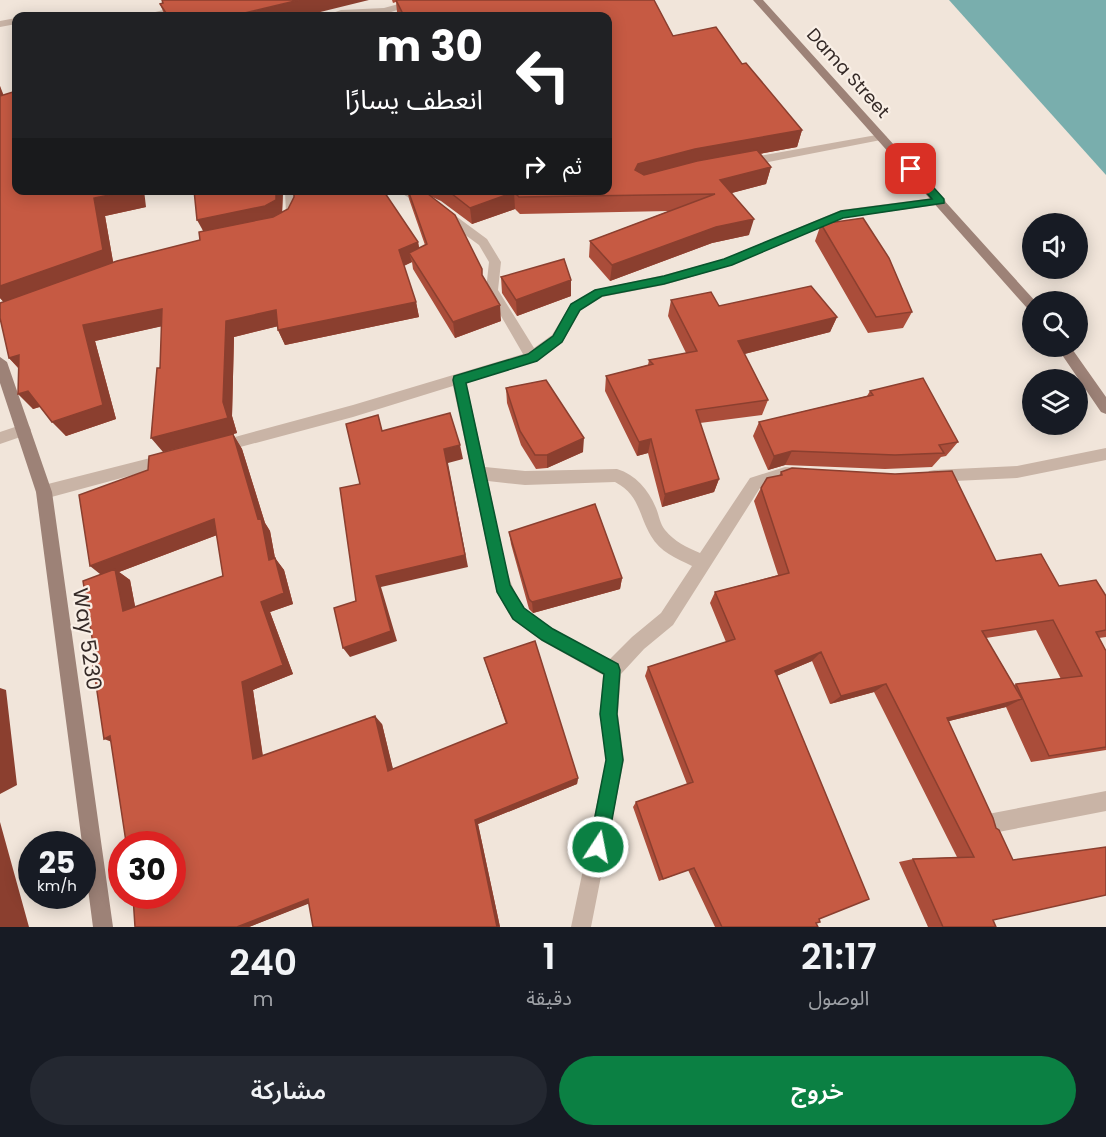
<!DOCTYPE html>
<html lang="ar">
<head>
<meta charset="utf-8">
<style>
  :root { --surface:#171b24; --page:#242831; --text:#f1f3f6; --muted:#9ea1a6; --accent:#0b8043 }
  body { margin:0; font-family:Poppins,"Noto Sans Arabic",sans-serif; background:var(--page); color:var(--text); direction:rtl; height:100vh; display:flex; flex-direction:column; font-size:22px; white-space:nowrap }
  * { box-sizing:border-box; margin:0 }
  p { font-size:20px; color:var(--muted) }
  .icon { flex:none; width:33px; height:33px; fill:none; stroke:currentColor; stroke-width:2; stroke-linecap:round; stroke-linejoin:round }
  .map { position:relative; height:927px; overflow:hidden; direction:ltr }
  .side { display:flex; flex-direction:column; background:var(--surface); flex:1 }
  .side>* { flex:none }
  .hud { position:absolute; left:12px; top:12px; width:600px; height:183px; border-radius:12px; box-shadow:0 3px 15px #0003; direction:rtl; background:#202124; color:#fff; overflow:hidden }
  .buttons { position:absolute; left:1022px; top:213px; display:grid; gap:12px }
  .buttons a { display:grid; place-items:center; width:66px; height:66px; border-radius:50%; background:var(--surface); box-shadow:0 3px 15px #0003; font-size:30px }
  .speed { position:absolute; left:18px; top:831px; display:flex; gap:12px; font-size:30px; font-weight:700; text-align:center }
  .speed>* { display:grid; place-content:center; width:78px; height:78px; border-radius:50%; background:var(--surface); box-shadow:0 3px 15px #0003; line-height:1 }
  .speed small { font-size:15px; font-weight:400 }
  .speed .limit { border:9px solid #d22; background:#fff; color:#111 }
  .pin { position:absolute; display:grid; place-items:center; width:51px; height:51px; color:#fff; margin:-26px; border-radius:12px; box-shadow:0 3px 9px #0006 }
  .me { position:absolute; width:66px; margin:-33px; rotate:11deg; stroke-linejoin:round; filter:drop-shadow(0 0 4px #0008) }
  .turn { display:flex; align-items:center; gap:21px; height:126px; padding:0 30px; font-size:27px }
  .turn .icon { width:78px; height:78px; stroke-width:2.5 }
  .turn b { display:block; font-size:42px; line-height:51px }
  .then { display:flex; align-items:center; height:57px; padding:0 30px; background:#0003; gap:12px; font-size:22px }
  .eta { display:flex; justify-content:space-evenly; align-items:center; height:102px; text-align:center }
  .eta b { font-size:36px; font-weight:600; line-height:42px }
  .button { display:flex; gap:12px; margin-top:auto; padding:12px 30px }
  .button a { flex:1; height:69px; border-radius:36px; background:var(--accent); color:#fff; font-size:24px; font-weight:600; line-height:69px; text-align:center }
  .button a+a { background:var(--page); color:var(--text) }
  .map>svg:first-child { display:block }
  .water { fill:#79aead }
  .lines { fill:none; stroke-linecap:round; stroke-linejoin:round }
  .lane { fill:#c9b4a6; fill-rule:evenodd }
  .street { fill:#c9b4a6; fill-rule:evenodd }
  .secondary { fill:#9d8277; fill-rule:evenodd }
  .wall { fill:#aa4d3a; fill-rule:evenodd }
  .shaded-wall { fill:#8b3f2f }
  .building { fill:#c65a43; stroke:#8b3f2f; stroke-width:1.5 }
  .route { fill:#0b8043; stroke:#07532c; stroke-width:1.5 }
  .labels { text-anchor:middle; stroke-width:4.5; stroke-linejoin:round; paint-order:stroke }
  .far-street-label { font-size:18px; fill:#352a27; stroke:#f9efe6 }
  .street-label { font-size:21px; fill:#352a27; stroke:#f9efe6 }
</style>
</head>
<body>
<div class="map">
<svg width="1106" height="927" viewBox="0 0 1106 927">
  <rect width="100%" height="100%" fill="#f1e5da"/>
  <path class="water" d="M949 0H1106V175Z"/>
  <g class="lines">
    <path class="lane" d="M163 10 168 13 167 16H140Z
      M16 18V24L0 27V21Z"/>
    <path class="street" d="M413 0H428L385 14 324 16 341 10 384 8Z
      M882 134 887 137 886 139 743 167 737 163 743 159Z
      M285 190H297L298 214 291 225 287 226 281 222 286 214Z
      M396 190H411L431 202 425 206 421 205Z
      M940 197 946 201 944 204 843 218 732 265 664 285 602 297 581 310 562 343 537 361 466 382 485 467 525 471 617 469C636 475 648 489 656 508 659 515 660 524 665 530 675 542 686 547 700 553L750 478 785 467 804 468 807 473 804 478 785 479 760 488 673 625 644 649 621 674 618 714 624 760 591 927H571L606 760 600 714 603 675 542 641 512 619 497 592 453 386 353 417 218 453 213 451 211 447 213 443 353 405 523 354 486 290 489 262 479 245 441 217V211H449L487 239 501 262 498 290 534 348 552 335 571 304 594 290 664 275 724 259 841 210ZM488 481 525 485 615 482C640 495 638 514 651 536 660 552 676 558 692 566L661 613 632 637 610 659C587 647 538 625 523 606 502 578 496 515 488 481Z
      M24 424 29 426 31 430 29 434 0 444V432Z
      M1106 448V460L1017 478 934 482 929 481 926 476 929 471 934 470 1017 466Z
      M166 454 171 456 173 460 171 464 166 466 44 499 39 497 36 492 39 487 44 485Z
      M1106 791V811L988 834 981 831 978 824 981 817 988 814Z"/>
    <path class="secondary" d="M753 0H763L1036 302H1032V310L1027 308Z
      M1056 346H1070L1106 397V414L1101 412Z
      M0 357 7 362 52 492 113 927H93L36 492 0 383Z"/>
  </g>
  <path class="wall" d="M392 0H654L673 36 742 64 802 130 797 147 760 154 771 167 766 184 731 193 749 235 712 243 610 281 589 257 590 241 669 211 520 214 515 209 472 224 441 201 430 196 483 277 501 321 455 338 413 269 412 262 404 266 416 302 419 317 285 345 278 330V326L234 337 232 416 237 433 163 452 160 368 162 326 95 341 116 419 66 436 40 407 33 409 18 368 9 358 3 301 0 298V86L16 190 146 207 105 216 113 262 200 240 203 231 194 190H283L282 212 418 242 419 248 425 245 409 199 407 190H608V16H399L397 12 396 2 393 3Z
    M163 3 304 16H165L160 4Z
    M821 224 912 312 903 328 868 333 815 241Z
    M501 277 571 296 517 316 502 293Z
    M671 300 837 317 830 332 744 354 768 400 762 415 700 423 719 479 714 492 662 507 648 453 637 456 605 391 606 376 648 365 649 360 686 353 668 316Z
    M506 388 583 452 547 468 536 469 521 445 507 403Z
    M870 391 958 442 946 456 941 457 932 467 885 469 785 465 768 470 753 436 759 422 867 396Z
    M233 434 242 449 265 523 270 531 275 558 284 570 293 604 270 612 293 674 253 690 263 756 382 724 393 770 506 724 484 658 578 778 577 784 478 824 500 927H313L309 903 249 927 130 842 96 663 101 574 148 470ZM217 535 223 576 135 607 130 580 119 572Z
    M781 472 996 561 1059 586 1106 596V637L1099 638 1106 651V750L1031 762 1006 707 949 721 993 920 996 927H928L899 862 913 859 957 857 874 692 830 704 812 661 776 676 819 919 816 923 818 927H715L688 870 659 881 633 807 636 802 687 784 645 676 648 667 726 642 710 603 715 592 778 575 754 501 761 488 779 476ZM1036 630 1061 679 1016 684 1014 685 986 638Z
    M509 532 622 578 620 589 533 613 529 609 511 544Z"/>
  <path class="shaded-wall" d="M299 0H369L304 16H232Z
    M438 13 439 16H424Z
    M0 86 6 101 0 103Z
    M802 130 797 147 692 166 636 181 635 170 638 164 695 149Z
    M771 167 766 184 717 197 720 180Z
    M133 190H144L146 207 105 216 114 267 7 306 0 298V286L94 198Z
    M276 190H283L282 216 206 236 197 220Z
    M514 192 515 209 472 224 470 208Z
    M754 219 749 235 712 243 610 281 612 265 716 227Z
    M418 242 421 258 409 253 412 262 403 266 399 250Z
    M571 280V296L517 316 516 300Z
    M416 302 419 317 285 345 278 330Z
    M500 305 501 321 455 338 453 322Z
    M162 309 172 324 95 341 116 419 66 436 52 422 83 325Z
    M276 310 283 325 234 337 232 416 237 433 163 452 151 438 223 402 226 321Z
    M837 317 830 332 733 357 738 341Z
    M19 355 24 373 9 358Z
    M28 391 42 406 33 409 18 394Z
    M233 434 242 449 265 523 270 531 275 558 284 570 293 604 270 612 293 674 253 690 264 765 253 759 242 682 261 602 269 560 258 519Z
    M584 438 583 452 547 468V455Z
    M651 439 648 453 637 456 639 442Z
    M460 445 463 459 448 463 468 567 381 587 397 641 350 657 343 648 376 576 444 449Z
    M792 451 785 465 768 470 774 456Z
    M719 479 714 492 662 507 665 494Z
    M214 519 225 532 119 572 130 580 138 621 123 611 105 578 90 566Z
    M622 578 620 589 533 613 532 602Z
    M821 652 812 661 767 680 775 671Z
    M886 684 874 692 830 704 841 696Z
    M0 688 6 690 17 785 0 794Z
    M1022 699 1006 707 933 725 947 718Z
    M375 716 382 724 395 777 388 771Z
    M110 736 120 745 104 739Z
    M578 778 577 784 478 824 500 927H497L475 820Z
    M0 822 29 927H0Z
    M308 899 318 900 249 927H237Z"/>
  <path class="building" d="M162 0H299L232 16H168L160 4 163 3Z
    M396 0H654L673 36 716 27 742 64 746 63 802 130 695 149 638 164 635 170 644 175 697 161 757 150 771 167 720 180 754 219 716 227 612 265 590 241 715 194 519 197 514 192 470 208 447 190H608V16H440L438 13 424 16H404Z
    M16 91V190H133L94 198 103 250 0 286V96Z
    M194 190H276V200L265 206 197 220Z
    M294 190H383L418 242 399 250 416 302 278 330 276 310 226 321 223 402 228 418 151 438 157 368H160L162 309 83 325 103 405 52 422 28 391 18 394 19 355 9 358 0 318V303L117 261 200 240 199 232 273 217 288 209 294 197Z
    M408 190H421L428 194 455 215 482 269V275L500 305 453 322 409 253 427 244Z
    M863 218 889 258 912 312 876 317 821 224Z
    M564 259 571 280 516 300 501 277Z
    M811 286 837 317 738 341 768 400 696 410 719 479 665 494 651 439 639 442 606 376 653 364 649 360 697 351 671 300 711 292 719 306Z
    M923 378 958 442 939 445 944 453 895 455 792 451 774 456 759 422 873 395 870 391Z
    M546 380 584 438 547 455H535L520 431 506 388Z
    M450 413 460 445 444 449 465 555 376 576 391 631 343 648 334 608 356 601 340 488 360 484 346 424 378 415 382 431Z
    M233 434 258 519 261 518 269 560 275 558 284 593 261 602 283 665 242 682 253 759 375 716 388 771 507 723 484 658 535 641 578 778 475 820 497 927H313L308 899 237 927H135L133 896H172V844H130L129 840 126 842 110 736 104 739 93 664 96 663 83 581 115 569 123 611 223 576 214 519 90 566 79 495 148 470 149 456Z
    M792 468 895 474 952 471 996 561 1041 554 1059 586 1096 580 1106 596V630L1096 632 1106 651V747L1049 756 1016 684 1082 676 1053 620 982 631 1022 699 947 718 993 818 996 828 999 830 1013 860 1106 847V895L993 920 996 927H943L913 859 974 857 886 684 841 696 821 652 775 671 869 899 819 919 820 922 816 923 818 927H722L694 868 663 879 636 802 693 782 648 667 735 639 715 592 789 573 761 488 767 478 782 475 781 472Z
    M595 504 622 578 532 602 529 599 509 532Z"/>
  <path class="route" d="M911 166 915 167 944 199V203L843 218 732 265 664 284 602 296 580 310 562 342 537 361 466 383 510 585 524 608 553 629 618 664 620 670 617 714 623 760 607 847 604 853 598 856 592 853 589 847 606 760 600 714 604 674 542 640 513 619 497 592 453 380 454 376 528 354 553 336 571 304 595 290 664 276 724 259 841 211 932 199 906 169Z"/>
  <g class="labels">
    <g class="far-street-label">
      <text transform="translate(848 73) rotate(48)" y="6">Dama Street</text>
    </g>
    <g class="street-label">
      <text transform="translate(87 639) rotate(82)" y="7">Way 5230</text>
    </g>
  </g>
</svg>
<div class="buttons">
<a><svg class="icon" aria-label="sound" viewBox="0 0 24 24"><path d="M4 9h4l5-4v14l-5-4H4zM17 9q2 3 0 6"/></svg></a>
<a><svg class="icon" aria-label="search" viewBox="0 0 24 24"><circle cx="10" cy="10" r="6"/><path d="M15 15l6 6"/></svg></a>
<a><svg class="icon" aria-label="layers" viewBox="0 0 24 24"><path d="M12 4l9 5-9 5-9-5zM3 14l9 5 9-5"/></svg></a>
</div>
<div class="speed"><div>25<small>km/h</small></div><div class="limit">30</div></div>
<div class="pin" style="left:911px;top:169px;background:#d93025"><svg class="icon" aria-label="arrive" viewBox="0 0 24 24"><path d="M6 21V4h12l-3 4 3 4H6"/></svg></div>
<svg class="me" style="left:598px;top:847px" viewBox="-20 -20 40 40"><circle r="17" fill="#0b8043" stroke="#fff" stroke-width="3"/><path d="M0-11L8 9 0 5-8 9z" fill="#fff"/></svg>
<div class="hud">
<div class="turn"><svg class="icon" aria-label="left" viewBox="0 0 24 24"><path d="M17 20v-9H6M10 6l-5 5 5 5"/></svg><div><b>30 m</b>انعطف يسارًا</div></div>
<div class="then">ثم<svg class="icon" aria-label="right" viewBox="0 0 24 24"><path d="M7 20v-9h11M14 6l5 5-5 5"/></svg></div>
</div>
</div>
<section class="side">
<div class="eta">
<div><b>21:17</b><p>الوصول</p></div>
<div><b>1</b><p>دقيقة</p></div>
<div><b>240</b><p>m</p></div>
</div>
<div class="button"><a>خروج</a><a>مشاركة</a></div>
</section>
</body>
</html>
